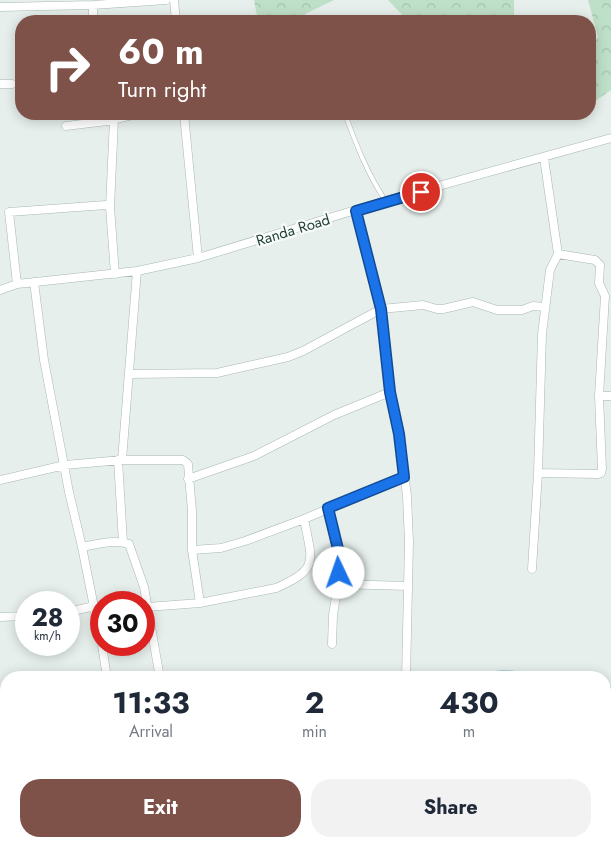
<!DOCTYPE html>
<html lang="en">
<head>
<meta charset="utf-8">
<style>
  :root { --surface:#fff; --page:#f2f2f3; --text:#1f2937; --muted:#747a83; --accent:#7f5249 }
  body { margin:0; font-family:Jost,sans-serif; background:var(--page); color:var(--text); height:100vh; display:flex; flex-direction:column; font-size:19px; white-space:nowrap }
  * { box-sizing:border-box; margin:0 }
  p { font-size:16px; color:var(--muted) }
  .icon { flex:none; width:28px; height:28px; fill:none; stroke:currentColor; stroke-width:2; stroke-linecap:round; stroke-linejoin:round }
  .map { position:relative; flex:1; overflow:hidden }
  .panel { position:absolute; left:0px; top:671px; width:611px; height:176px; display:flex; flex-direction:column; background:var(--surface); border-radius:20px 20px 0 0; box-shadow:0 2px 12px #0003 }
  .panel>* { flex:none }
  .hud { position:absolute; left:15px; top:15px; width:581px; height:105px; border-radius:20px; box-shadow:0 2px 12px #0003; background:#7f5249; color:#fff; overflow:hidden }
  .speed { position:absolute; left:15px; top:591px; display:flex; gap:10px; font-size:25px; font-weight:700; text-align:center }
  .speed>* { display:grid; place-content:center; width:65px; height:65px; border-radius:50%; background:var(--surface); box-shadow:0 2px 12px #0003; line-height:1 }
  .speed small { font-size:12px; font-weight:400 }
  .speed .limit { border:8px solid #d22; background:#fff; color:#111 }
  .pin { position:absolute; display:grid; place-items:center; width:42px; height:42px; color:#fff; margin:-21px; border:2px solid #fff; border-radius:50%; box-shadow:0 1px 5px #0007 }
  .me { position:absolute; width:55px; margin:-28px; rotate:357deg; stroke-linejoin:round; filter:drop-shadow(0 0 4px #0008) }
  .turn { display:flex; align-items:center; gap:18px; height:105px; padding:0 20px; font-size:22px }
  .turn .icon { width:65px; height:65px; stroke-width:2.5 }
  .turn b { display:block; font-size:35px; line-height:42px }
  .eta { display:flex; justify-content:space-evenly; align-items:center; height:85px; text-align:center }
  .eta b { font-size:30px; font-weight:700; line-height:35px }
  .primary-button { display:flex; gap:10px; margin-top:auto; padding:10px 20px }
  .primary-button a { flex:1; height:58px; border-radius:20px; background:var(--accent); color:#fff; font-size:20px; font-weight:700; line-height:58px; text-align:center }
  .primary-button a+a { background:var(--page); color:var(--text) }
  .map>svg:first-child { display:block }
  .forest { fill:url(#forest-crowns) }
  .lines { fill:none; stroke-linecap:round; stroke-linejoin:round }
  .stream { stroke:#8ec9d4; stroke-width:2.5 }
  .service-casing { stroke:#a8b8b2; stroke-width:5 }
  .minor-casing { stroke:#a8b8b2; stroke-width:9 }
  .service { stroke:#fff; stroke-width:4 }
  .minor { stroke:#fff; stroke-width:8 }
  .route-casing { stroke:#114b97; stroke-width:12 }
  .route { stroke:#1a73e8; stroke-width:9 }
  .labels { text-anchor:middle; stroke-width:4.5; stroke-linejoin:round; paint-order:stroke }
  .street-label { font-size:15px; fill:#24423a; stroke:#f7fbf9 }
</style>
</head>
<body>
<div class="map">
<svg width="611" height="847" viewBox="0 0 611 847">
  <defs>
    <pattern id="forest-crowns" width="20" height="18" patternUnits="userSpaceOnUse" patternTransform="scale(1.25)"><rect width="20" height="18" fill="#bfe0c8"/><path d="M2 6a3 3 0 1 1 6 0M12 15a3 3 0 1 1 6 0" fill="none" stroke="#a4c1ad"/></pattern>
  </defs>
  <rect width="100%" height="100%" fill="#e6efeb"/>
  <path class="forest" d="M254 0H334L305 14 306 21H258Z
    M388 0H514V21H408Z
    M588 0H611V90L591 104 590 50 598 37Z"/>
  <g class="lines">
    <path class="stream" d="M486 678C489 675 492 672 497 672 505 670 535 674 542 678
      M605 689 611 687
      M47 847 52 842 58 841"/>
    <defs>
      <path id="service" d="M345 114C356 144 367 173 385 200"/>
      <path id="minor" d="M174 0 176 21
        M0 7 93 5 166 0
        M93 21V5
        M0 84H12
        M184 114 198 258
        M66 126 107 121 137 114
        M110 207 114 119
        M356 211 381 309 390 392 399 434 407 496 409 542 406 678
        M34 282 44 360 69 492 82 547 101 642
        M17 284 9 212 106 205 110 207 115 274
        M0 290 17 284 137 271 198 258 385 201 611 138
        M129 374 217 373 288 357 303 351 381 309 423 305 437 309H443L473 302 497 310H522L533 306 545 307
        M599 396H611
        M118 460 123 542
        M122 460 137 271
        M538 473 598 474 601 473 602 469 599 396 605 296 599 283 600 265 595 260 558 254
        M188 479 254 456 334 415 390 392
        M0 480 65 465 122 460H183L188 464 192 511V550L200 603
        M328 508 339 561 338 584 333 615 332 644
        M82 547C97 544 115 539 129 544L144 587 160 678
        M192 550 221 548 245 541 304 519 404 477
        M532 569 538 473 542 334 550 270 558 254 544 158
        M338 584 408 586
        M147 607 200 603 276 588C320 569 312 561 304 519
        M69 612 94 606
        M0 617 26 616
        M102 645 107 678
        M0 701 6 700
        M0 814 6 808
        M423 847 424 841"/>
    </defs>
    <use href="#service" class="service-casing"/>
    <use href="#minor" class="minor-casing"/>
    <use href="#service" class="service"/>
    <use href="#minor" class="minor"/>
  </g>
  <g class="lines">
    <defs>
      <path id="route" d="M339 573 338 549 328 508 404 477 399 434 390 392 381 309 356 211 421 192"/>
    </defs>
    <use href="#route" class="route-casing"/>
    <use href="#route" class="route"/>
  </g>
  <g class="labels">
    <g class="street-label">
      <text transform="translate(293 230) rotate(-17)" y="5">Randa Road</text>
    </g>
  </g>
</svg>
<div class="speed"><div>28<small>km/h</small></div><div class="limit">30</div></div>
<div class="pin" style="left:421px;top:192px;background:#d93025"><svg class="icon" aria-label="arrive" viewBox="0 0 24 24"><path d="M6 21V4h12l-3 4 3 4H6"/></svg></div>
<svg class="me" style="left:339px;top:573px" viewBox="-20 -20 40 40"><circle r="19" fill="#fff"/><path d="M0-13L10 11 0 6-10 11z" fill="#1a73e8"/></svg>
<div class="hud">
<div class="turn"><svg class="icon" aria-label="right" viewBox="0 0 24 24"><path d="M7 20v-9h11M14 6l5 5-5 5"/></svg><div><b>60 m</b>Turn right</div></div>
</div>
<section class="panel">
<div class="eta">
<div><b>11:33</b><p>Arrival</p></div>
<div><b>2</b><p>min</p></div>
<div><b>430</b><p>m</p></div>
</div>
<div class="primary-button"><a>Exit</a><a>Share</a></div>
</section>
</div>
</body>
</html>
